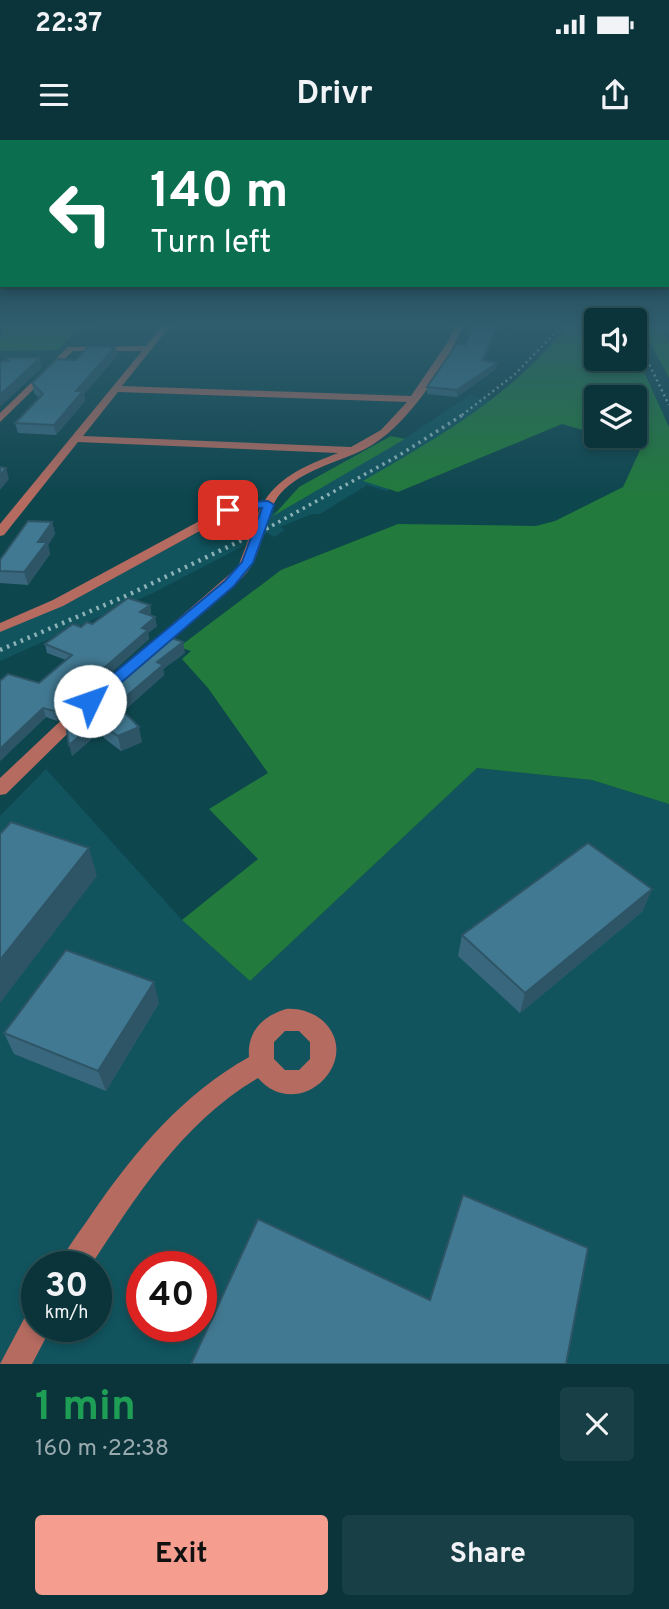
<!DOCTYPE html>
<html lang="en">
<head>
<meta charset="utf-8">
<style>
  :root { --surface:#0a343a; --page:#183f45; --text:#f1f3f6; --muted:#99aaaf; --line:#2a4f54; --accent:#f59d8f }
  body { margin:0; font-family:Overpass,sans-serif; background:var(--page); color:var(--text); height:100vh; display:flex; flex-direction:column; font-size:26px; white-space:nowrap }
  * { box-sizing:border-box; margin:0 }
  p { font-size:23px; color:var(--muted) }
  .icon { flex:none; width:38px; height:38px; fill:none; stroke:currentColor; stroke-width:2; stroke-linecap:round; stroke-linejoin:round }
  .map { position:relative; height:1224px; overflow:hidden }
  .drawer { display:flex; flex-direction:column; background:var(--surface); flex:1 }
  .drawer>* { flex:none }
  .hud { position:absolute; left:0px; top:0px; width:670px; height:147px; box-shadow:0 4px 10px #0003,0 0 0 2px var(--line); background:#0b6e4f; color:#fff; overflow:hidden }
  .fabs { position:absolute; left:584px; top:168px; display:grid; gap:14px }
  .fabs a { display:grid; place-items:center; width:63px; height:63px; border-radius:7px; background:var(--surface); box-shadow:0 4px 10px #0003,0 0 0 2px var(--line); font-size:35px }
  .speed { position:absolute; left:21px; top:1111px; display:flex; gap:14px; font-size:35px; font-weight:700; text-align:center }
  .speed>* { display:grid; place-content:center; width:91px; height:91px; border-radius:50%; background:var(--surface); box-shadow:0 4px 10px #0003,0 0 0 2px var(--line); line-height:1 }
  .speed small { font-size:18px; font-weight:400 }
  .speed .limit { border:10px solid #d22; background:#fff; color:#111 }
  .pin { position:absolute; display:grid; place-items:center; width:60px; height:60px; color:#fff; margin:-30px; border-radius:14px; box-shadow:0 4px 10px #0006 }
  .me { position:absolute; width:77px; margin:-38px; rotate:48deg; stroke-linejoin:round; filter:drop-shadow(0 0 5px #0008) }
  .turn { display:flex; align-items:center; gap:24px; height:147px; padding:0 35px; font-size:32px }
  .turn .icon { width:91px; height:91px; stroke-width:2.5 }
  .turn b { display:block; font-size:49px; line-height:60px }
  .round { display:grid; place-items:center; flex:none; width:74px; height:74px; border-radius:7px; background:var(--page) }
  .head { display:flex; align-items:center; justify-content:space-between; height:119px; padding:0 35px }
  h1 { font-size:42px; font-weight:700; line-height:52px; color:#1e9e55 }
  .cta { display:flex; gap:14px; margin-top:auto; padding:14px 35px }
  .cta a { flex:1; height:80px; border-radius:7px; background:var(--accent); color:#111; font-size:28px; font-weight:700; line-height:80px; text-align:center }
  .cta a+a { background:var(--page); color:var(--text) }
  .status { display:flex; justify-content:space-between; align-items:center; height:49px; padding:0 35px; background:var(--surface); direction:ltr }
  .status svg { height:19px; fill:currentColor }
  header { display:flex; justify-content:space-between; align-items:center; height:91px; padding:0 35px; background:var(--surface); font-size:32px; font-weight:700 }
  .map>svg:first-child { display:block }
  .built { fill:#11545e; fill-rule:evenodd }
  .green { fill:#227a3c }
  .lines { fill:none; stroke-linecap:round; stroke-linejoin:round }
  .minor { fill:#b56b60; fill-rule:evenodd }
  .rail-far2 { stroke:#8db3b9; stroke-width:2.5; stroke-dasharray:2 3.5; stroke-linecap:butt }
  .rail-far1 { stroke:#8db3b9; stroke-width:3.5; stroke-dasharray:2.5 4.5; stroke-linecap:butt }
  .rail { stroke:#8db3b9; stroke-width:4.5; stroke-dasharray:2.5 5; stroke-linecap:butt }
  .wall { fill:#39687e }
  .shaded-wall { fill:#2e5566 }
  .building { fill:#427992; stroke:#2e5566; stroke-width:2 }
  .route { fill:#1a73e8; stroke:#114b97; stroke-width:2 }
</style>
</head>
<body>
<div class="status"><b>22:37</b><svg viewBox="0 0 49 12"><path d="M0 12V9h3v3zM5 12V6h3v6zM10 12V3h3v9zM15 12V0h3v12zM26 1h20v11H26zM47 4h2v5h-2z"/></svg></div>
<header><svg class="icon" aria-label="menu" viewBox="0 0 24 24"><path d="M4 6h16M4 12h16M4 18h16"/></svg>Drivr<svg class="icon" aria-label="share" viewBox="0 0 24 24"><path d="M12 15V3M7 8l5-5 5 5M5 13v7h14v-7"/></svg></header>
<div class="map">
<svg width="669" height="1224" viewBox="0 0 669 1224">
  <rect width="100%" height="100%" fill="#0e464e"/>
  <path class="built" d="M470 255 504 263 413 328 387 351 367 345 320 374H312L280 387 285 390 274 397 268 393 155 452 0 521V492L71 461 226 377 241 376 251 383 279 370 404 299Z
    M477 628 592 640 669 664V1224H0V676L46 629 182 780 250 841ZM37 1127H96V1186H37ZM142 1127H201V1186H142Z"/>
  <path class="green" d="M0 185H94L75 192 58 210 0 211V198L4 194Z
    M567 185H597V219H635V212L669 287V664L592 640 477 628 250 841 182 780 258 719 209 669 268 633 208 548 182 519 191 511 179 507 281 430 398 384 536 386 555 381 623 347 641 308 601 296H635V257H597V294L562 284 398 352 363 341C437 298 515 254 567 185Z
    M641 185H659L669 202V238Z
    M391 296 405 299 273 376 299 347Z"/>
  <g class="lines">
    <path class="minor" d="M163 185H171L122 246 411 256 449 200 455 185H463C447 226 405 289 365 309 337 323 301 330 280 354 263 375 265 406 250 428 243 440 229 448 219 457 197 476 176 495 154 514L149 516 141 511 238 427 260 369 238 370 63 466 0 492V483L53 460 231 364 264 362C280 335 310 324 338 313L78 302 4 395 0 396V384L142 211H73L0 282V273L68 207 146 206ZM118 252 407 262 381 290 351 307 83 296Z
      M111 537 119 542 117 545 6 654 0 655V638L105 539Z
      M286 869C298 868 312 872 322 880 366 919 299 985 258 938 183 982 136 1056 90 1127H58C67 1107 81 1090 93 1072 136 1010 182 955 249 917 247 891 263 876 286 869ZM285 891H299L310 902V919L299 930H285L274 919V902Z
      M37 1171V1186H52L32 1224H0L26 1175Z"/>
    <path class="rail-far2" d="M635 195 669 265
      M462 275 514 235 563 185"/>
    <path class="rail-far1" d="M266 389 398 316 464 274"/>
    <path class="rail" d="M0 510 128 455 269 387"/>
  </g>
  <path class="wall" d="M499 185 484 220 497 223 496 229 457 257 427 254V247L466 205Z
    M663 185H669V194Z
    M115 207 117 216 84 254 85 261 56 295 18 293 15 283 39 258 34 253 32 243 76 220Z
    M52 382 55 394 48 405 50 414 28 445 0 443V420Z
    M150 465 151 473 149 475 157 486 148 493 149 499 57 581 46 577 0 621 39 543 66 520 47 513 45 504 81 487 92 484Z
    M185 513 163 529 164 535 118 576 142 602 121 611 104 598 102 590 72 616 66 584Z
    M643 771 520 873 458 816 462 795Z
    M159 863 106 951 14 914 4 893Z"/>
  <path class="shaded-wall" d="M498 185H499L482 226V220Z
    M115 207 117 216 84 254 85 261 56 295 54 285 76 251Z
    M40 218 42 228 0 267V255Z
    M497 223 496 229 457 257V250Z
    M6 328 9 339 0 350V335Z
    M52 382 55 394 48 405 50 414 28 445 24 432 38 402Z
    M150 465 151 473 141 481 140 472Z
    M155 477 157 486 148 493 149 499 57 581 54 571 142 488Z
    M183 502 185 513 163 529 164 535 105 587 100 584 102 590 72 616 69 605 157 522Z
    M43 568 46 577 0 621V609Z
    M139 587 142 602 121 611 118 596Z
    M89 708 97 736 0 863V820Z
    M652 749 643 771 520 873 525 853Z
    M154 842 159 863 106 951 98 931Z"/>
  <path class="building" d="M474 185H498L482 220 497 223 457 250 427 247 457 204 466 205Z
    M89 206 115 207 76 251H83L54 285 15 283 43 254 32 243 57 219 76 220Z
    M6 218H40L0 255V223L3 221H9Z
    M0 327 6 328 0 335Z
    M28 381 52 382 38 402H47L24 432 0 431V420Z
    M128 458 150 465 140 472 155 477 142 488 148 490 54 571 43 568 0 609V541L8 534 39 543 72 515 45 504 73 484 81 487 87 482 92 484Z
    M166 496 183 502 157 522 163 525 69 605 66 584 111 540Z
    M125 573 139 587 118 596 100 584Z
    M11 682 89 708 0 820V694Z
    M588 703 652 749 525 853 462 795Z
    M66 810 154 842 98 931 4 893Z
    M463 1055 588 1108 566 1224H191L258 1079 430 1160Z"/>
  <linearGradient id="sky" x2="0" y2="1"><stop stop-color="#08262b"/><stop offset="0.52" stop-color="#305d6e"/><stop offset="1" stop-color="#305d6e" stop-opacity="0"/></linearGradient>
  <rect width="669" height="356" fill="url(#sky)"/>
  <path class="route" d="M268 361 274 365 253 423 234 446 95 565H84V558L225 441 242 422 262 368C249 368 236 374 224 373V368L241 362Z"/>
</svg>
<div class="fabs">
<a><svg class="icon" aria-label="sound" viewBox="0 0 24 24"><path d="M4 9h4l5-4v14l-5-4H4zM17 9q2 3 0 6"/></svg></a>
<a><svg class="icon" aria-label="layers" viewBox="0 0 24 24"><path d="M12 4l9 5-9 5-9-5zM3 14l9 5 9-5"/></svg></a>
</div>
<div class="speed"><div>30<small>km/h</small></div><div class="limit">40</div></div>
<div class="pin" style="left:228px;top:370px;background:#d93025"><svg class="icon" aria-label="arrive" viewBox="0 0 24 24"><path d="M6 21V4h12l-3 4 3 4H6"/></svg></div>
<svg class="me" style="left:90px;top:561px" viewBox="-20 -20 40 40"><circle r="19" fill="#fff"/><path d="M0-13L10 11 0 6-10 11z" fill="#1a73e8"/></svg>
<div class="hud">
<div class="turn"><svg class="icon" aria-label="left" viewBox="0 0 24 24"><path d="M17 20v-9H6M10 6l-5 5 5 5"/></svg><div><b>140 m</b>Turn left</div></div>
</div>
</div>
<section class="drawer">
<div class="head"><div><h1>1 min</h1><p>160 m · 22:38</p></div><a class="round"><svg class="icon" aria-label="close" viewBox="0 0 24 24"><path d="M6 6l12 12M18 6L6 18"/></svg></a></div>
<div class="cta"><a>Exit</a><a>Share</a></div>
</section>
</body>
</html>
